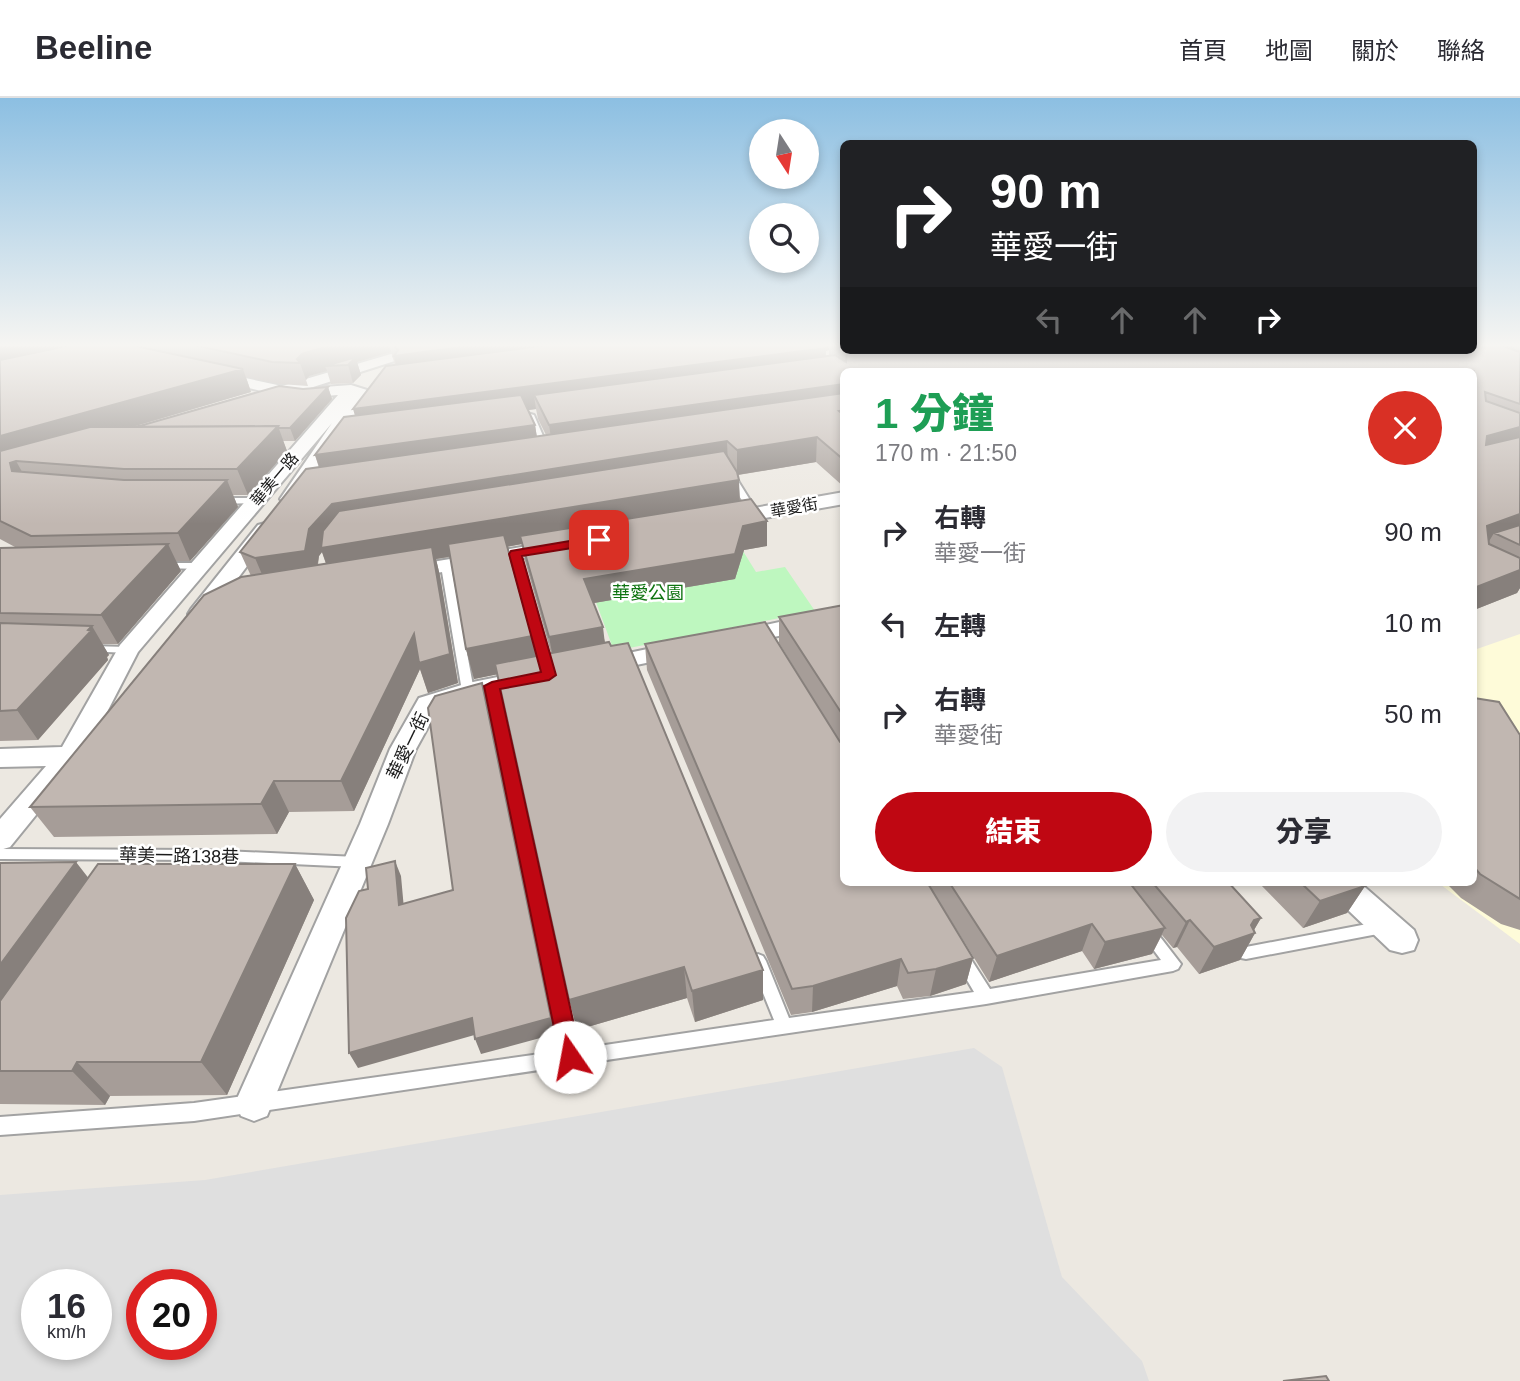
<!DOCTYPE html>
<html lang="zh-TW">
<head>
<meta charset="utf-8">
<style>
  :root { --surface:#fff; --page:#f2f2f3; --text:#2b2b33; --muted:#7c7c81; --line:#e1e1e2; --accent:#bf0712 }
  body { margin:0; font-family:Arial,"Noto Sans TC",sans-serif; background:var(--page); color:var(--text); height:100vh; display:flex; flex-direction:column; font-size:26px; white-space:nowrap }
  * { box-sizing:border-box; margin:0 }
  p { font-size:23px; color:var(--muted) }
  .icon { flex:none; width:38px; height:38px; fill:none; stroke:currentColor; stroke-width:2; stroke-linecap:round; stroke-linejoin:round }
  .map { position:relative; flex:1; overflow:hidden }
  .side { position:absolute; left:840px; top:270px; width:637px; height:518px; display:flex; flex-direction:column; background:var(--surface); border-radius:10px; box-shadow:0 4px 10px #0003 }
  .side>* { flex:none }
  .top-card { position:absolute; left:840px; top:42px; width:637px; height:214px; border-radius:10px; box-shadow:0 4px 10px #0003; background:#202124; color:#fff; overflow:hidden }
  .needle { width:46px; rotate:168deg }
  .fabs { position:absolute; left:749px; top:21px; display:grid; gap:14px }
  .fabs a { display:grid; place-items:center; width:70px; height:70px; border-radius:50%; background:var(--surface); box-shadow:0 4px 10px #0003; font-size:35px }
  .speed { position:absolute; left:21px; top:1171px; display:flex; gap:14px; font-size:35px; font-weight:700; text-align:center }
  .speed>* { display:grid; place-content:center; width:91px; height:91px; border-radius:50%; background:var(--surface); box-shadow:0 4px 10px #0003; line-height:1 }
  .speed small { font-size:18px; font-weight:400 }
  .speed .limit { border:10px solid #d22; background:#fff; color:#111 }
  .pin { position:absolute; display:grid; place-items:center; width:60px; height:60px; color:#fff; margin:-30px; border-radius:14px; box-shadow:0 4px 10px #0006 }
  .me { position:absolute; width:77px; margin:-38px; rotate:348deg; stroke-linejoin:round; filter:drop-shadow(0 0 5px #0008) }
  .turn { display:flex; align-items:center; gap:24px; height:147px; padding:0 35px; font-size:32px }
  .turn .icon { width:91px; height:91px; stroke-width:2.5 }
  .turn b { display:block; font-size:49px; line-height:60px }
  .lanes { display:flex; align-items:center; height:66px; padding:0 35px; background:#0003; justify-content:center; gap:35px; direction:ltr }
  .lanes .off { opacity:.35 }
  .round { display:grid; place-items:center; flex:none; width:74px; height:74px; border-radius:37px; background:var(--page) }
  .summary { display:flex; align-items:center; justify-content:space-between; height:119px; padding:0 35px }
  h1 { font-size:42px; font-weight:800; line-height:52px; color:#1e9e55 }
  .primary-button { display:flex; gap:14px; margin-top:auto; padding:14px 35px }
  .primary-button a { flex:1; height:80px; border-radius:42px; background:var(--accent); color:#fff; font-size:28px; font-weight:800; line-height:80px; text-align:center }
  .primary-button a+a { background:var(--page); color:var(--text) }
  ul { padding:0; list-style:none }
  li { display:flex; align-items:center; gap:21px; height:91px; padding:0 35px }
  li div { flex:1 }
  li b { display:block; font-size:26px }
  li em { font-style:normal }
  header { display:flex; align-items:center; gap:42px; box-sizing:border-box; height:98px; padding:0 35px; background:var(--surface); border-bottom:2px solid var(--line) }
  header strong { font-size:33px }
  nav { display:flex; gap:38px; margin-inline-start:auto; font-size:24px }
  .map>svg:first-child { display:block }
  .education { fill:#fefbd9 }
  .park { fill:#bef7bf }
  .parking { fill:#dfdfdf; fill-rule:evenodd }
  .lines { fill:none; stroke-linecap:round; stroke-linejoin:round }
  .service-casing { stroke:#a2a2a2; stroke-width:4 }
  .minor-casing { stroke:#a2a2a2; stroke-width:4 }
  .service { fill:#fff; fill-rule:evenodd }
  .minor { fill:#fff; fill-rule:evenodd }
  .wall { fill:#a69d98; fill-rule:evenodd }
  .shaded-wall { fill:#87807c }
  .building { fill:#c1b7b1; stroke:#87807c; stroke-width:2 }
  .route { fill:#bf0712; stroke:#7c050c; stroke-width:2 }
  .labels { text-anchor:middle; stroke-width:5; stroke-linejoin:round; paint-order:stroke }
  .far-street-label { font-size:16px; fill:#1b1b1b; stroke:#fff }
  .park-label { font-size:18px; fill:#0f7411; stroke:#fff }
  .street-label { font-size:18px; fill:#1b1b1b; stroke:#fff }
</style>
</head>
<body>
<header>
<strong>Beeline</strong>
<nav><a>首頁</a><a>地圖</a><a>關於</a><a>聯絡</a></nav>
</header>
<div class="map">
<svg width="1520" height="1283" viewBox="0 0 1520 1283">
  <rect width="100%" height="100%" fill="#ece8e1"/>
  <path class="education" d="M1520 536V846L1437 784H1474V552Z"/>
  <path class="park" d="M728 429 756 474 785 469 815 513 614 553 578 455Z"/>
  <path class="parking" d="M974 950 1002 969 1062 1179 1142 1263 1149 1283H0V1097L205 1082ZM37 1186H96V1246H37ZM142 1186H201V1246H142Z"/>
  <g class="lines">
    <defs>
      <path id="service" d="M527 315 534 317 550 354 549 356 542 354 526 317Z
        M729 378H735L758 415 757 417H751L728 380Z
        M256 400 259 401V405L218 406 214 403 218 400Z
        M515 453 520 456 553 570 551 572 547 573 541 570 510 456Z
        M162 465H203L208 468 203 471 159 470V466Z
        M446 465 451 468 474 593 468 597 462 593 441 468Z
        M90 548 128 549 133 552 128 555 86 553 85 551 86 549Z
        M492 584 498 588 578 951 774 922 750 863 753 858 758 856 763 858 766 863 789 920 974 894 954 860 957 855 962 853 967 855 990 891 1161 862 1141 835 1144 831 1149 829 1154 831 1181 866 1178 871 1173 873 986 906 194 1023 0 1037V1019L194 1005 561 953 486 588Z
        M0 751 202 752 357 759 362 760 364 764 362 768 357 769 202 762 0 761Z
        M1383 823 1388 825 1390 829 1388 833 1383 835 1246 861 1241 860 1238 855 1241 850 1246 849Z"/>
      <path id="minor" d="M425 246H448L310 290 351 287 367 292 370 295 296 405 289 407 280 401 332 325 138 554 106 616 114 618 118 624 114 630 79 664 10 749 0 752V721L46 668 0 669V651L62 649 120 547 338 297 296 300 289 296 282 298 208 280 206 277 208 274 213 273 282 288Z
        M844 394V406L726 427 716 421 726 415Z
        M265 425 275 431 207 521H191L188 516 191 511 258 427Z
        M557 443 564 445 567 449 564 453 402 481 395 479 391 475 395 471 402 469Z
        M844 510V524L736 547 728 545 724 540 728 535Z
        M681 544 689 546 693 551 689 556 598 575 590 573 586 568 590 563Z
        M533 572 542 575 545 580 542 585 473 600 438 611 416 651 388 726 267 1018 254 1023 241 1018 235 1005 360 726 390 651 419 600 468 585Z
        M1324 784H1359L1414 832 1418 842 1414 852 1402 855 1390 852 1328 793Z"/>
    </defs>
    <use href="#service" class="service-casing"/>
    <use href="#minor" class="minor-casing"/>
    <use href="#service" class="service"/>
    <use href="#minor" class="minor"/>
  </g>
  <path class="wall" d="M0 246 138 249 137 246H844V252H1474V246H1520V490L1517 495 1474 512V273H844V389L816 364 738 377 740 402 767 423V448L744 452 735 481 594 505 605 544 763 902 695 924 687 900 577 932 498 576 474 581 466 551 450 459 436 461 440 478 458 585 428 595 420 571 354 713 289 714 277 736 54 739 30 709 251 478 240 454 319 370 315 357 355 318 395 267 391 254 357 264 361 277 353 285 331 286 327 273 309 278 306 282 308 288 280 286 246 279 251 294 133 329 303 291 328 289 332 301 295 343H283L287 353 248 397H233L238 409 190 463H176L181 473 118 546H102L109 557 107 559 108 562 38 642 0 643V450L15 449 0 441ZM829 252V258H826V253ZM536 311 538 321 546 337 537 339 535 327 528 312ZM522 446 525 463 551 555 536 558 507 449ZM322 454 326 466 318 467 319 458Z
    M844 507V784L973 860 966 886 930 898 903 901 897 888 812 914 791 917 647 572 645 546 840 644 779 545V519Z
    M1474 600 1520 637V832L1501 826 1461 800 1445 784H1474Z
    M0 765 88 780 295 766 314 802 227 997 110 998 105 1007 0 1006Z
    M927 784H1228L1261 820 1254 832 1255 835 1240 862 1199 876 1177 849 1173 850 1162 837 1152 856 1094 871 1082 853 989 884Z
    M1258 784H1361L1365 788 1347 815 1303 830Z"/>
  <path class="shaded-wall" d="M0 246H82L0 271Z
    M335 246H389L391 254 357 264 361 277 353 285 348 267 325 268 327 273 309 278 306 282 300 265 297 261 302 256Z
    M483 246H599L399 281 394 258Z
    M821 246H829V252L826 253 825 272 534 297 536 311 360 335 353 311Z
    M1496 246H1516L1514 251 1492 253Z
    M243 271 251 294 16 363 30 388 0 367V338Z
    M844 286V309L553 352 549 327Z
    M328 289 332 301 295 343 290 330Z
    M535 327 539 354 325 385 315 357Z
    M278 328 287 353 248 397 237 371Z
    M1520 329V349L1474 363 1487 338Z
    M817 339 816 364 737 377V352Z
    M727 343 728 368 739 382 740 409 520 438 522 446 436 461 440 478 458 585 428 595 420 571 354 713 341 683 414 536 450 556 331 479 322 454 319 458 315 481 267 488 255 460 332 406Z
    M227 382 238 409 190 463 178 435Z
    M1520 416V436L1494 435 1485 450 1487 428Z
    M767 423V448L744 452 735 481 588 506 584 481 743 428Z
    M168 446 181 473 118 546 101 517Z
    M1520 472V490L1517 495 1474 512V490Z
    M92 528 109 557 107 559 108 562 38 642 17 612Z
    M603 529 606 555 554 565 549 539Z
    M532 538 538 568 474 581 466 551Z
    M482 585 555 936 481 956 475 941Z
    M274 683 289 714 277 736 261 706Z
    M395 763 401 778 405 822 399 807Z
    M76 764 104 800 0 951V867Z
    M295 766 314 802 227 997 201 964Z
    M1365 788 1347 815 1303 830 1320 803Z
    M1261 820 1251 837 1255 835 1240 862 1199 876 1214 849 1254 822Z
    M1190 822 1177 849 1173 850 1186 824Z
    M1092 826 1082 853 989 884 997 858Z
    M1165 830 1152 856 1094 871 1105 844Z
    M973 860 966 886 930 898 936 871Z
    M901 861 897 888 812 914 813 888Z
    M684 869 687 900 577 932 569 902Z
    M763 872V902L695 924 692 893Z
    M472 920 478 936 358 970 349 955Z
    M77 964 110 998 105 1007 72 973Z"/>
  <path class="building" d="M76 246H126L243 271 0 338V262Z
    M189 246H335L302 256 297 261 300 265 272 264Z
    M392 246H483L394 258 398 252Z
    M556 246H823L826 250 353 311 386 268Z
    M1474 246H1497L1520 254V306L1485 294 1486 303 1520 315V329L1487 338 1486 347 1520 339V416L1487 428 1489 446 1520 460V472L1474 490V273H844V286L549 327 534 297 835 257 846 264 847 254 845 252H1016L1026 253 1033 252H1148L1158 253 1159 252H1474Z
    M356 259 348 267 325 268Z
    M279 288 303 291 328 289 290 330H279L278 328 136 329Z
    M844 295V312L839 313 844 317V362L817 339 737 352 727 343 332 406 309 431 305 453 255 460 240 454 306 371Z
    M521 297 535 327 315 357 344 319Z
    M278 328 237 371H124L16 363 10 365 12 373 124 382H227L178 435 31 438 0 423V353L90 329Z
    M724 353 737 374 739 382 321 450 323 433 339 413Z
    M751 401 767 423 743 428 735 456 584 481 603 529 549 539 520 438Z
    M1520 427V447L1494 435Z
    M504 437 532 538 466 551 448 446Z
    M168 446 101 517 0 515V450Z
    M432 449 450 556 419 565 414 536 341 683H274L261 706 30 709 204 497 241 479Z
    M844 507V619L779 519Z
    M765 524 840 644 844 645V784H927L973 860 936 871 908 875 901 861 813 888 792 891 645 546Z
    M0 525 92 528 88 532 91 533 17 612 0 613Z
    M609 544 611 548 628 545 763 872 692 893 684 869 569 902 495 566Z
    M482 585 551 920 475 941 472 920 349 955 346 820 359 793 368 791 366 770 395 763 399 807 453 792 428 610 435 598Z
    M1474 600 1499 604 1520 637V801L1480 776 1474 769Z
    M76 764 0 867V765Z
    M98 766H295L201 964H77L72 973H0V903Z
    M949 784H1129L1165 830 1105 844 1092 826 997 858Z
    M1152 784H1228L1261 820 1254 822 1251 827 1255 835 1214 849 1190 822 1186 824Z
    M1300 784H1361L1365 788 1320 803Z
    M1326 1278 1329 1283H1283Z"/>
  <linearGradient id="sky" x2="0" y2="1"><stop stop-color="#8cbfe2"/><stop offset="0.58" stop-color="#f6f5f2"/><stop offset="1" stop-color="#f6f5f2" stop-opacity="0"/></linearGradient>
  <rect width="1520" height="426" fill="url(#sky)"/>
  <path class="route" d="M599 438 605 442 603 445 522 458 556 577 549 582 500 591 581 959 578 966 570 969 563 966 560 959 484 588 492 584 541 574 509 456 511 453Z"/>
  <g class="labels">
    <g class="far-street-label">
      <text transform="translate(274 381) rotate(-50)" y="6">華美一路</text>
      <text transform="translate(794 409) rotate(-10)" y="6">華愛街</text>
    </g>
    <g class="park-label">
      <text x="648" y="501">華愛公園</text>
    </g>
    <g class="street-label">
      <text transform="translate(408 648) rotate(-64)" y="6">華愛一街</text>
      <text transform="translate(179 758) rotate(1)" y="6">華美一路138巷</text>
    </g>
  </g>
</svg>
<div class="fabs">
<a><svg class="needle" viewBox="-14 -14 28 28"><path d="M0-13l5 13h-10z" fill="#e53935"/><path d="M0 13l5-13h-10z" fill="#7c7c81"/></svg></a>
<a><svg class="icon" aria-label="search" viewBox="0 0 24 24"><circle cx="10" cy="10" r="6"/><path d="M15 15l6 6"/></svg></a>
</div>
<div class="speed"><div>16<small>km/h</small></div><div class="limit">20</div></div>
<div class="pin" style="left:599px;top:442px;background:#d93025"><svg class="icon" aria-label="arrive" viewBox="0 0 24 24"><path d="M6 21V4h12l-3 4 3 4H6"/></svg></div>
<svg class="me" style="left:570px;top:959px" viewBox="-20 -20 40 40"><circle r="19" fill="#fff"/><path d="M0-13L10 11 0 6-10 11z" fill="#bf0712"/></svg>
<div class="top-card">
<div class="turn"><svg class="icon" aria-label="right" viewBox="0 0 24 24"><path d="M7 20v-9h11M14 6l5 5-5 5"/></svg><div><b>90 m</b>華愛一街</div></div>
<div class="lanes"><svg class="icon off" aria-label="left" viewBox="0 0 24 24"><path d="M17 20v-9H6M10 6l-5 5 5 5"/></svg><svg class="icon off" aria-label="ahead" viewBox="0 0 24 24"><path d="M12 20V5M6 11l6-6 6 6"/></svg><svg class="icon off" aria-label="ahead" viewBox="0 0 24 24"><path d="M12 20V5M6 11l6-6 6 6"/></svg><svg class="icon" aria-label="right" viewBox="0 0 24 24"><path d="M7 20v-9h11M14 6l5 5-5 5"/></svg></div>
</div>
<section class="side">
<div class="summary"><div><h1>1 分鐘</h1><p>170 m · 21:50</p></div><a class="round" style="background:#d93025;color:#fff"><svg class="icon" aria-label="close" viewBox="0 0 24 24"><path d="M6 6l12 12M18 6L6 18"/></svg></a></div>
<ul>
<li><svg class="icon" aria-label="right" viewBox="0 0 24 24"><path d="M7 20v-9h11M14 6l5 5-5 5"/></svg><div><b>右轉</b><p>華愛一街</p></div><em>90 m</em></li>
<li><svg class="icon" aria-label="left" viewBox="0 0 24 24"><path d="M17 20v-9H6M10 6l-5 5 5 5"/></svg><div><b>左轉</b></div><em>10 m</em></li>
<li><svg class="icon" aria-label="right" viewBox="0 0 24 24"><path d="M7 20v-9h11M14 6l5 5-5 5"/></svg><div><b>右轉</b><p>華愛街</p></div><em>50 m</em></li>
</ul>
<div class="primary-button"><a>結束</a><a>分享</a></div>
</section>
</div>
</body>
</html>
